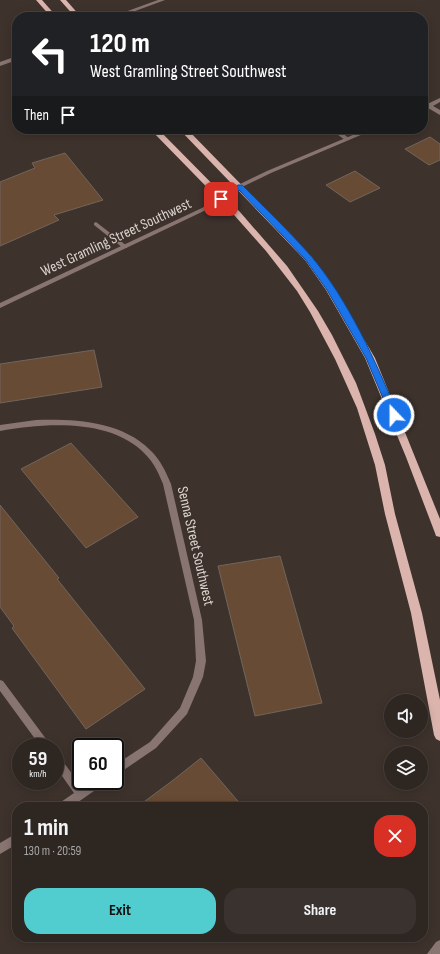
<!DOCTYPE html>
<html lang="en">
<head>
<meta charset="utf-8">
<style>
  :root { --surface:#2e2621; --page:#3a322e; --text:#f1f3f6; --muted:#a7a5a5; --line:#49433f; --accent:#52cdcf }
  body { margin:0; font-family:"Sofia Sans Condensed",sans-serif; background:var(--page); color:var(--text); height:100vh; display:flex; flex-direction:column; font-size:15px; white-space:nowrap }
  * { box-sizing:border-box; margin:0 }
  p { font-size:13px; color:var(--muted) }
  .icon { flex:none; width:22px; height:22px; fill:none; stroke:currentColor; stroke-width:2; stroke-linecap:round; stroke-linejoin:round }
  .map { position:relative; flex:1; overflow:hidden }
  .side { position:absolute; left:12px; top:802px; width:416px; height:140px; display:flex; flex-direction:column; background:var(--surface); border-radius:16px; box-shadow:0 2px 10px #0003,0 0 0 1px var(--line) }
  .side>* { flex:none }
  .guide { position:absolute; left:12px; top:12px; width:416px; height:122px; border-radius:16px; box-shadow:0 2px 10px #0003,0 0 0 1px var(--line); background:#202124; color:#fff; overflow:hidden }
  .buttons { position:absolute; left:384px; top:694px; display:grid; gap:8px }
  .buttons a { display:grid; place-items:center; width:44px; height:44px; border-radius:50%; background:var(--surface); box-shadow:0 2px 10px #0003,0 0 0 1px var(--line); font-size:20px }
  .speed { position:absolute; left:12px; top:738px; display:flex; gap:8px; font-size:20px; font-weight:700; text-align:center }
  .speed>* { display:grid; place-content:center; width:52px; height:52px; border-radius:50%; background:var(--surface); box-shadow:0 2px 10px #0003,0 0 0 1px var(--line); line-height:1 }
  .speed small { font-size:10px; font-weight:400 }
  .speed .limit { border:2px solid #111; border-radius:6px; background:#fff; color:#111 }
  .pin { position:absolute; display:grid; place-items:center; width:34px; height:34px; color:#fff; margin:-17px; border-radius:8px; box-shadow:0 2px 6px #0006 }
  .me { position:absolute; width:44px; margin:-22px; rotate:338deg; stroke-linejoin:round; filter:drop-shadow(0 0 3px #0008) }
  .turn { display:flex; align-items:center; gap:14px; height:84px; padding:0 12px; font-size:18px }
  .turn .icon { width:52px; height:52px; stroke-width:2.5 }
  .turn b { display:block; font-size:28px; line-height:34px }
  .then { display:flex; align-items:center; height:38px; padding:0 12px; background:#0003; gap:8px; font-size:15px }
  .round { display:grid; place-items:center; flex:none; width:42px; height:42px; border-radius:16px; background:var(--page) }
  .head { display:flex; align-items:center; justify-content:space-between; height:68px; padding:0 12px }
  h1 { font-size:24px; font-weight:700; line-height:30px }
  .button { display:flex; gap:8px; margin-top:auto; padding:8px 12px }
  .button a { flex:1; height:46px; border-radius:16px; background:var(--accent); color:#111; font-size:16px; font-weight:700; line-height:46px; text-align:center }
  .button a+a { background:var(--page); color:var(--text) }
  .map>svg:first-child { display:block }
  .building { fill:#684b34; stroke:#71655c }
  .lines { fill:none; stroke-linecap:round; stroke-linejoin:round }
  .lane { fill:#887572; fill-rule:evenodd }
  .street { fill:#887572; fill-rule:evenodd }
  .primary { fill:#dab4ad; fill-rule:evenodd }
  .route { fill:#1a73e8; stroke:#114b97 }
  .labels { text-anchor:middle; stroke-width:3; stroke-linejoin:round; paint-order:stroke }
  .street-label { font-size:15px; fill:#dbd3cf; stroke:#3e322c }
</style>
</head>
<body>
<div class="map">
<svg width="440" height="954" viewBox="0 0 440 954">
  <rect width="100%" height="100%" fill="#3e322c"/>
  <path class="building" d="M430 137 440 144V160L429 165 405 149Z
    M65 153 103 200 54 215 59 220 0 246V182L35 168 32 163Z
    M355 171 380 188 350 202 326 185Z
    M94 350 102 387 0 403V364Z
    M71 443 138 517 86 548 21 469Z
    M0 505 59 578 57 579 145 689 86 729 12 628 14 626 0 607Z
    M280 556 322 703 255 716 218 566Z
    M201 758 243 807H137L172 781Z"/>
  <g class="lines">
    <path class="lane" d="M330 129H337L350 139 345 140Z
      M96 222 127 246V248H123L94 225V223Z
      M440 940V954H427L436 942Z"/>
    <path class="street" d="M158 0H165L119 17H111Z
      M17 56V60L0 66V62Z
      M440 98V102L433 106 440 110V115L428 108 423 110V106Z
      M367 129H375L271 173 242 187 206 210 0 308V303L202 208 238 185 267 171Z
      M36 420C75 419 121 421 150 450 160 459 166 472 171 484L202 620 206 661 203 677 187 714 156 748 115 776V765L150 742 180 708 193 677 196 661 194 620 163 484C159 474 154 463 146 455 112 418 45 423 0 431V425Z
      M0 680 3 681 52 747H41L0 691Z
      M55 753 58 755 82 787 92 781H105L104 784 71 807H57L58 804 74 793 55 766Z
      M17 833V844L0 854V843Z"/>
    <path class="primary" d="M36 0H42L57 17H51Z
      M60 0H66L81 17H75Z
      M150 129H158L240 212 287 266 318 311 332 335 356 383 375 434 385 465 395 514 422 613 440 700V741L436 739 434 735 411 613 385 514 375 465 357 408 335 359 310 312 297 291 266 251 235 216Z
      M179 129H187L311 256 333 287 375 358 440 519V537L436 536 435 533 406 457 365 358 326 290 305 260Z"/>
  </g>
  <path class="route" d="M238 185H242C265 208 289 231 310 255 348 299 376 362 398 415L397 417H391L366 358 327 290 305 259 239 190 224 200 218 199Z"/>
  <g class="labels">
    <g class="street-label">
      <text transform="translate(116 237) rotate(-25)" y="5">West Gramling Street Southwest</text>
      <text transform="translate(196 546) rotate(77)" y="5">Senna Street Southwest</text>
    </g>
  </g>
</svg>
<div class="buttons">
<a><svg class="icon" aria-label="sound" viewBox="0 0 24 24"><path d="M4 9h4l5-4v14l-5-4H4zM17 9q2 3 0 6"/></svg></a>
<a><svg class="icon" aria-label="layers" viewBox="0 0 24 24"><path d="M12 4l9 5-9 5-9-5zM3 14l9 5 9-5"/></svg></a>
</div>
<div class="speed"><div>59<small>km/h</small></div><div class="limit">60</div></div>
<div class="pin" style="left:221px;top:199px;background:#d93025"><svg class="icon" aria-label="arrive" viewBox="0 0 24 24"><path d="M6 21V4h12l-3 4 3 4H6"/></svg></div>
<svg class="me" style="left:394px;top:415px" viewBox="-20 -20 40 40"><circle r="17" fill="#1a73e8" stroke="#fff" stroke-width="3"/><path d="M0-11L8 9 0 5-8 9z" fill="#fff"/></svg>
<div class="guide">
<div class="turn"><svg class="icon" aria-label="left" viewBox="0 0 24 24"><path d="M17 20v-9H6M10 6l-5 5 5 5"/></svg><div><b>120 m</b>West Gramling Street Southwest</div></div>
<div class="then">Then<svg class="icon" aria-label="arrive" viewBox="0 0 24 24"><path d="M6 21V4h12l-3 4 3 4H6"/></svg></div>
</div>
<section class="side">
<div class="head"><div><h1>1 min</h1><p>130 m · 20:59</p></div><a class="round" style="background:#d93025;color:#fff"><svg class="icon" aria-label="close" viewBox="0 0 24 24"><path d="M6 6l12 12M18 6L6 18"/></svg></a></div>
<div class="button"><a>Exit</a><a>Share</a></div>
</section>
</div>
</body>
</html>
